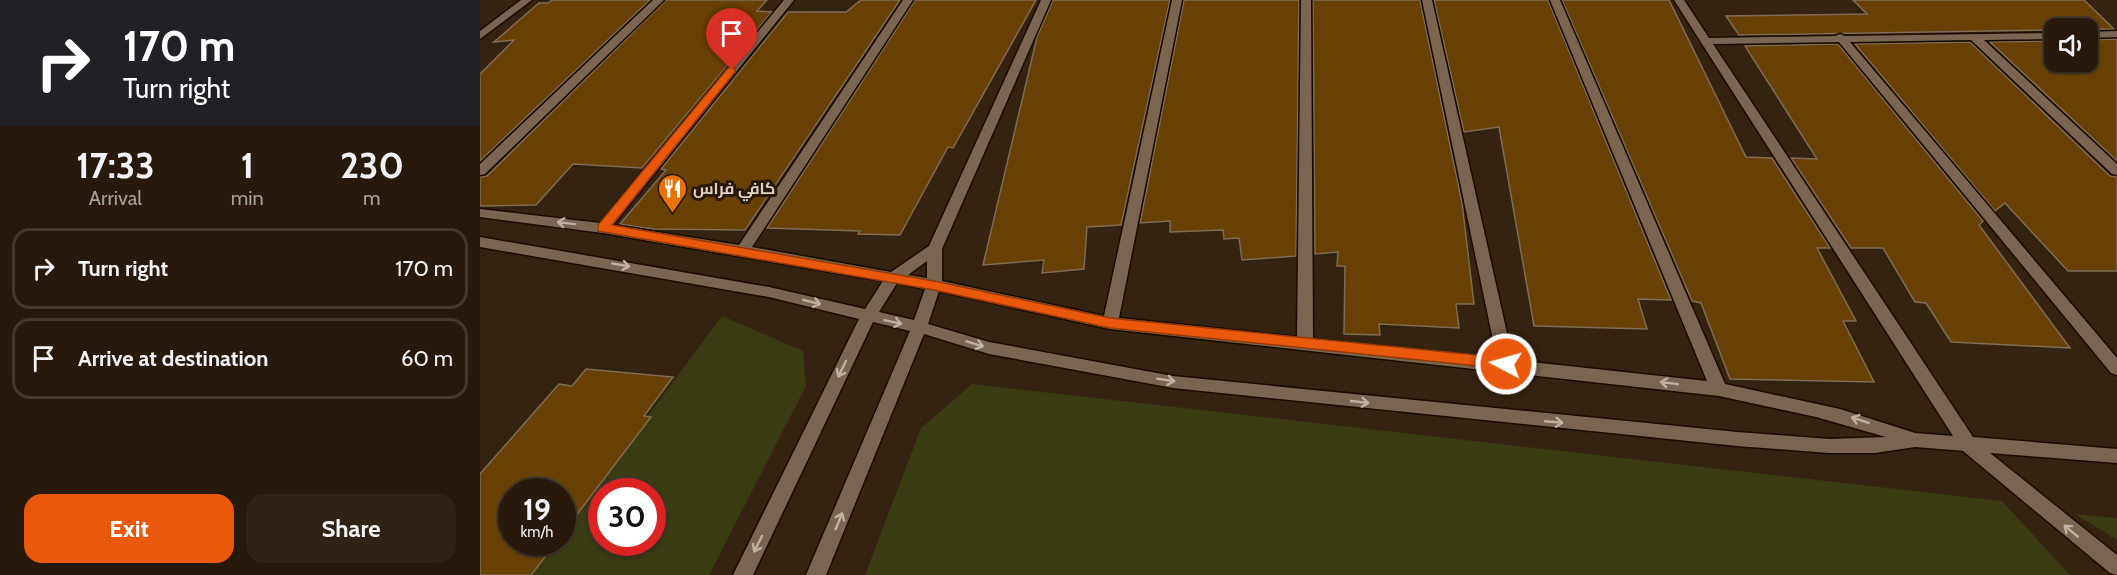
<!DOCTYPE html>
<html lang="en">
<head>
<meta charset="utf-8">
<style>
  :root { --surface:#271a0c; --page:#2f2315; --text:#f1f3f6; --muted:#a4a19d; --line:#43382d; --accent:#ea580c }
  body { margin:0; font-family:Cabin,Cairo,sans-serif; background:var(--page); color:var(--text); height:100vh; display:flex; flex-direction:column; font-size:22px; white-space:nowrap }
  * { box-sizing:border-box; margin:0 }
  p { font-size:20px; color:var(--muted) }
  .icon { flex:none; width:33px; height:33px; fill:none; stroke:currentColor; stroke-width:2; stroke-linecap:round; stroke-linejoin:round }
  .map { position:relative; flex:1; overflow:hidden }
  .panel { display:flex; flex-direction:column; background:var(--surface); width:480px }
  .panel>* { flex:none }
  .banner { background:#202124; color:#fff; overflow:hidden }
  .fabs { position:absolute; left:1564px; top:18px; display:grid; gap:12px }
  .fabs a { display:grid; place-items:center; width:54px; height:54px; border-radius:12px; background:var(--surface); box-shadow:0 2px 4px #0004,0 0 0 2px var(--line); font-size:30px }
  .speed { position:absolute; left:18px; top:478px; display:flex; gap:12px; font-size:30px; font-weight:700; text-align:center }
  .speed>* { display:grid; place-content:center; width:78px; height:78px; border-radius:50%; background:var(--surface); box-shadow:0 2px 4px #0004,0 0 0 2px var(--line); line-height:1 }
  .speed small { font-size:15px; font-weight:400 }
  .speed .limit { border:9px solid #d22; background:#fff; color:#111 }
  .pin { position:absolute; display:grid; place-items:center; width:51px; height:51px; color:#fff; margin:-62px -26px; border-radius:50% 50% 50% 0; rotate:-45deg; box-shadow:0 0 6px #0007 }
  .pin .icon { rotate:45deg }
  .me { position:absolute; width:66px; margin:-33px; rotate:276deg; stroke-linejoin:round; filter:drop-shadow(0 0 4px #0008) }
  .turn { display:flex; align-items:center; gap:21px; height:126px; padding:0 24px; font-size:27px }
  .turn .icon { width:78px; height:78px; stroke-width:2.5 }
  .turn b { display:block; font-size:42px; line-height:51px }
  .eta { display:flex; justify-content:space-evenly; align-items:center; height:102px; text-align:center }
  .eta b { font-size:36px; font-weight:800; line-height:42px }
  .cta { display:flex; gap:12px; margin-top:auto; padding:12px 24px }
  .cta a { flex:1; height:69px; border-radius:18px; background:var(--accent); color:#fff; font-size:24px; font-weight:800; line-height:69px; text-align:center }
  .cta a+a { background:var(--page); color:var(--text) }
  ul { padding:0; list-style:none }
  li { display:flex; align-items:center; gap:18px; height:81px; margin:0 12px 9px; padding:0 12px; border:3px solid var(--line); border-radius:18px }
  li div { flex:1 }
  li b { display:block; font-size:22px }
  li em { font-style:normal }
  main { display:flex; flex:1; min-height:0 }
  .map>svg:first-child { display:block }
  .green { fill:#393b10; fill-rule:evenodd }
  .building { fill:#6a4104; stroke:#7f6b56; stroke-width:1.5 }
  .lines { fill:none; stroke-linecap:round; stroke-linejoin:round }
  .minor-casing { stroke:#1b0c00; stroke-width:3 }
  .secondary-casing { stroke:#1b0c00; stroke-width:3 }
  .minor { fill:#796550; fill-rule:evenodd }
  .secondary { fill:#796550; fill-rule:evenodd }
  .oneway { stroke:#bfb1a3 }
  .route { fill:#ea580c; stroke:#983908; stroke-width:1.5 }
  .labels { text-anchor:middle; stroke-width:6; stroke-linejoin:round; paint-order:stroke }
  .poi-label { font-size:16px; font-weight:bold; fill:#ddd1c6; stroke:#291906; text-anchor:start }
</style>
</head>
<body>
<main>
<section class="panel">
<div class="banner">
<div class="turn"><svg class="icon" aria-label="right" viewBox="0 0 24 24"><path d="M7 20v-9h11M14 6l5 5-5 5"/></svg><div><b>170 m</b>Turn right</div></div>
</div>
<div class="eta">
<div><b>17:33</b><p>Arrival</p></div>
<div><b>1</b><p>min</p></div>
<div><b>230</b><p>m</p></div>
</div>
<ul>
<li><svg class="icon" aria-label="right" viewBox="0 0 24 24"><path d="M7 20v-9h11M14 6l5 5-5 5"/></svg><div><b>Turn right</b></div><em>170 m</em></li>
<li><svg class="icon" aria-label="arrive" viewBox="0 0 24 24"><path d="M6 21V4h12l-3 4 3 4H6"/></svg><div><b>Arrive at destination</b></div><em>60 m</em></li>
</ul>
<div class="cta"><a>Exit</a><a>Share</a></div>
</section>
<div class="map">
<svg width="1637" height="575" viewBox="0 0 1637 575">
  <rect width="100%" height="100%" fill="#342310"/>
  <path class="green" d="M242 316 323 351 326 386 229 575H49L73 543H82L83 530ZM122 492H172V543H122Z
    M492 384 1522 501 1590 575H385L441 428Z
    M1595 514 1637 518V540Z"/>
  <path class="building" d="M72 0H170L0 161V74L34 40 14 42 59 3H68Z
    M186 0H287L277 11 292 12 162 168 93 164 56 205 0 206V177L7 176Z
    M381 0H420L265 230 173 229 140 224 186 170 181 169 308 12H366Z
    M435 0H556L473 148 468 147 420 235 378 234 380 231 287 228Z
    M573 0H690L641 225 607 227 604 269 562 273 564 260 503 265 557 37Z
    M704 0H819L816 256 762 260 759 238 744 239 743 230 690 232V221L660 223Z
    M833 0H940L982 203 994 304H976L979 328 899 324 900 335 864 334 865 266H857L858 252 835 254Z
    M954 0H1068L1191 300 1158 299 1167 329 1054 326 1019 127 984 132Z
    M1082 0H1189L1266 157 1292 158 1350 248H1337L1376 321H1363L1394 382 1250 379 1221 303 1212 301Z
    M1373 0H1604L1634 29 1259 35 1246 16 1387 14Z
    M1637 39V161L1510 42 1575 41V62H1608V40Z
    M1490 42 1630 176 1637 177V271H1588L1525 203 1515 211 1375 44Z
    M1358 44 1503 221 1499 225 1590 348 1471 342 1446 303 1435 302 1403 248H1371L1311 158 1337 159 1265 46Z
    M106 369 193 377 164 416 171 417 82 534V492H32V543H76L51 575H0V474L79 384 92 386Z"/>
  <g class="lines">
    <defs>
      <path id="minor" d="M41 0H52L0 39V31Z
        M173 0H184L5 174 0 175V164Z
        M304 0H314L133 225 259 245 423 0H433L272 247 411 272 449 246 561 0H571L462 249V281L624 316 692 0H702L639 318 817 337 821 0H831L833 339 1017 359 942 0H952L1033 360 1227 381 1070 0H1080L1245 384 1360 409 1435 433 1473 436 1194 0H1204L1229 38 1355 36 1360 34 1365 36 1575 33V39L1504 40 1637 164V175L1632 174 1491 40 1370 42 1637 358V375L1631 373 1359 42 1233 44 1493 437 1637 449V463L1435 447 1395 453H1349L1257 446 693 388 509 354 444 334 346 575H326L430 331 393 322 273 575H253L379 319 289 297 0 247V237L289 287 385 309 403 281 123 233 0 217V209L120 223ZM447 261V278L428 275ZM417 283 445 289 434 320 399 312ZM459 291 630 329 1239 396 1336 417 1406 437 1349 439 1257 432 693 376 509 342 448 324Z
        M1637 31V37L1608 38V32Z"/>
      <path id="secondary" d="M1489 439 1495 441 1637 555V575L1630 573 1483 451 1480 446 1483 441Z"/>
    </defs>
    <use href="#minor" class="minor-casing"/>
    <use href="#secondary" class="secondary-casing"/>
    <use href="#minor" class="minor"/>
    <use href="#secondary" class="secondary"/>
  </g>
  <defs><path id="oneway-shaft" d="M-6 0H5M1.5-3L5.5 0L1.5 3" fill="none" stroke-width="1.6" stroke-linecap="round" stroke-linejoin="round" transform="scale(1.5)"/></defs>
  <g class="oneway">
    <use href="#oneway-shaft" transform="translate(86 223) rotate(-173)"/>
    <use href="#oneway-shaft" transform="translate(141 265) rotate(10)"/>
    <use href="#oneway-shaft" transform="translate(332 302) rotate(14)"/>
    <use href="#oneway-shaft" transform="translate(413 322) rotate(12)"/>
    <use href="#oneway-shaft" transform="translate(495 344) rotate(17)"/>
    <use href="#oneway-shaft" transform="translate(362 369) rotate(116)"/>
    <use href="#oneway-shaft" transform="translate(686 380) rotate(9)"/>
    <use href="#oneway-shaft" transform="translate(1189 383) rotate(-173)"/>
    <use href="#oneway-shaft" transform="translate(880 402) rotate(6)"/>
    <use href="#oneway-shaft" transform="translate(1380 420) rotate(-162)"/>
    <use href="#oneway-shaft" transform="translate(1074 422) rotate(5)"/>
    <use href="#oneway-shaft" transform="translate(359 521) rotate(-68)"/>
    <use href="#oneway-shaft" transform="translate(1591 531) rotate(-140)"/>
    <use href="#oneway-shaft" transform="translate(278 544) rotate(116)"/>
  </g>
  <path class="route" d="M252 67 255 68V72L132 225 454 281 630 318 1026 358 1034 364 1026 369 630 328 454 290 118 231V225L248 68Z"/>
  <defs>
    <symbol id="restaurant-pin" viewBox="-11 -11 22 30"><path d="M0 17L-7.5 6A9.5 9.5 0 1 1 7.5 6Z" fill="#e8710a" stroke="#291906"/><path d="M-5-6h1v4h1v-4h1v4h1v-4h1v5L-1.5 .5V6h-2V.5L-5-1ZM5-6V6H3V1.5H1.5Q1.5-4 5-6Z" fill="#fff"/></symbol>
  </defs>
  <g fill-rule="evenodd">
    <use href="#restaurant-pin" x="176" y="172" width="33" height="45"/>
  </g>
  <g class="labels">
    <g class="poi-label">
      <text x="213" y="194">كافي فراس</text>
    </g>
  </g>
</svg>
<div class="fabs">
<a><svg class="icon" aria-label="sound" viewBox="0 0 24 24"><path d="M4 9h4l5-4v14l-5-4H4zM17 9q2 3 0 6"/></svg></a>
</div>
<div class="speed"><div>19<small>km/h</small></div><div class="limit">30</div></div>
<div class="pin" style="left:252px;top:70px;background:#d93025"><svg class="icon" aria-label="arrive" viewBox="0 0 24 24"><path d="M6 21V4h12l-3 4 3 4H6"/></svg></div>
<svg class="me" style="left:1026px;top:364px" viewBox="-20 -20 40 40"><circle r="17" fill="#ea580c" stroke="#fff" stroke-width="3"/><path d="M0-11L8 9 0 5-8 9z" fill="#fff"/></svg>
</div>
</main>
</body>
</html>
